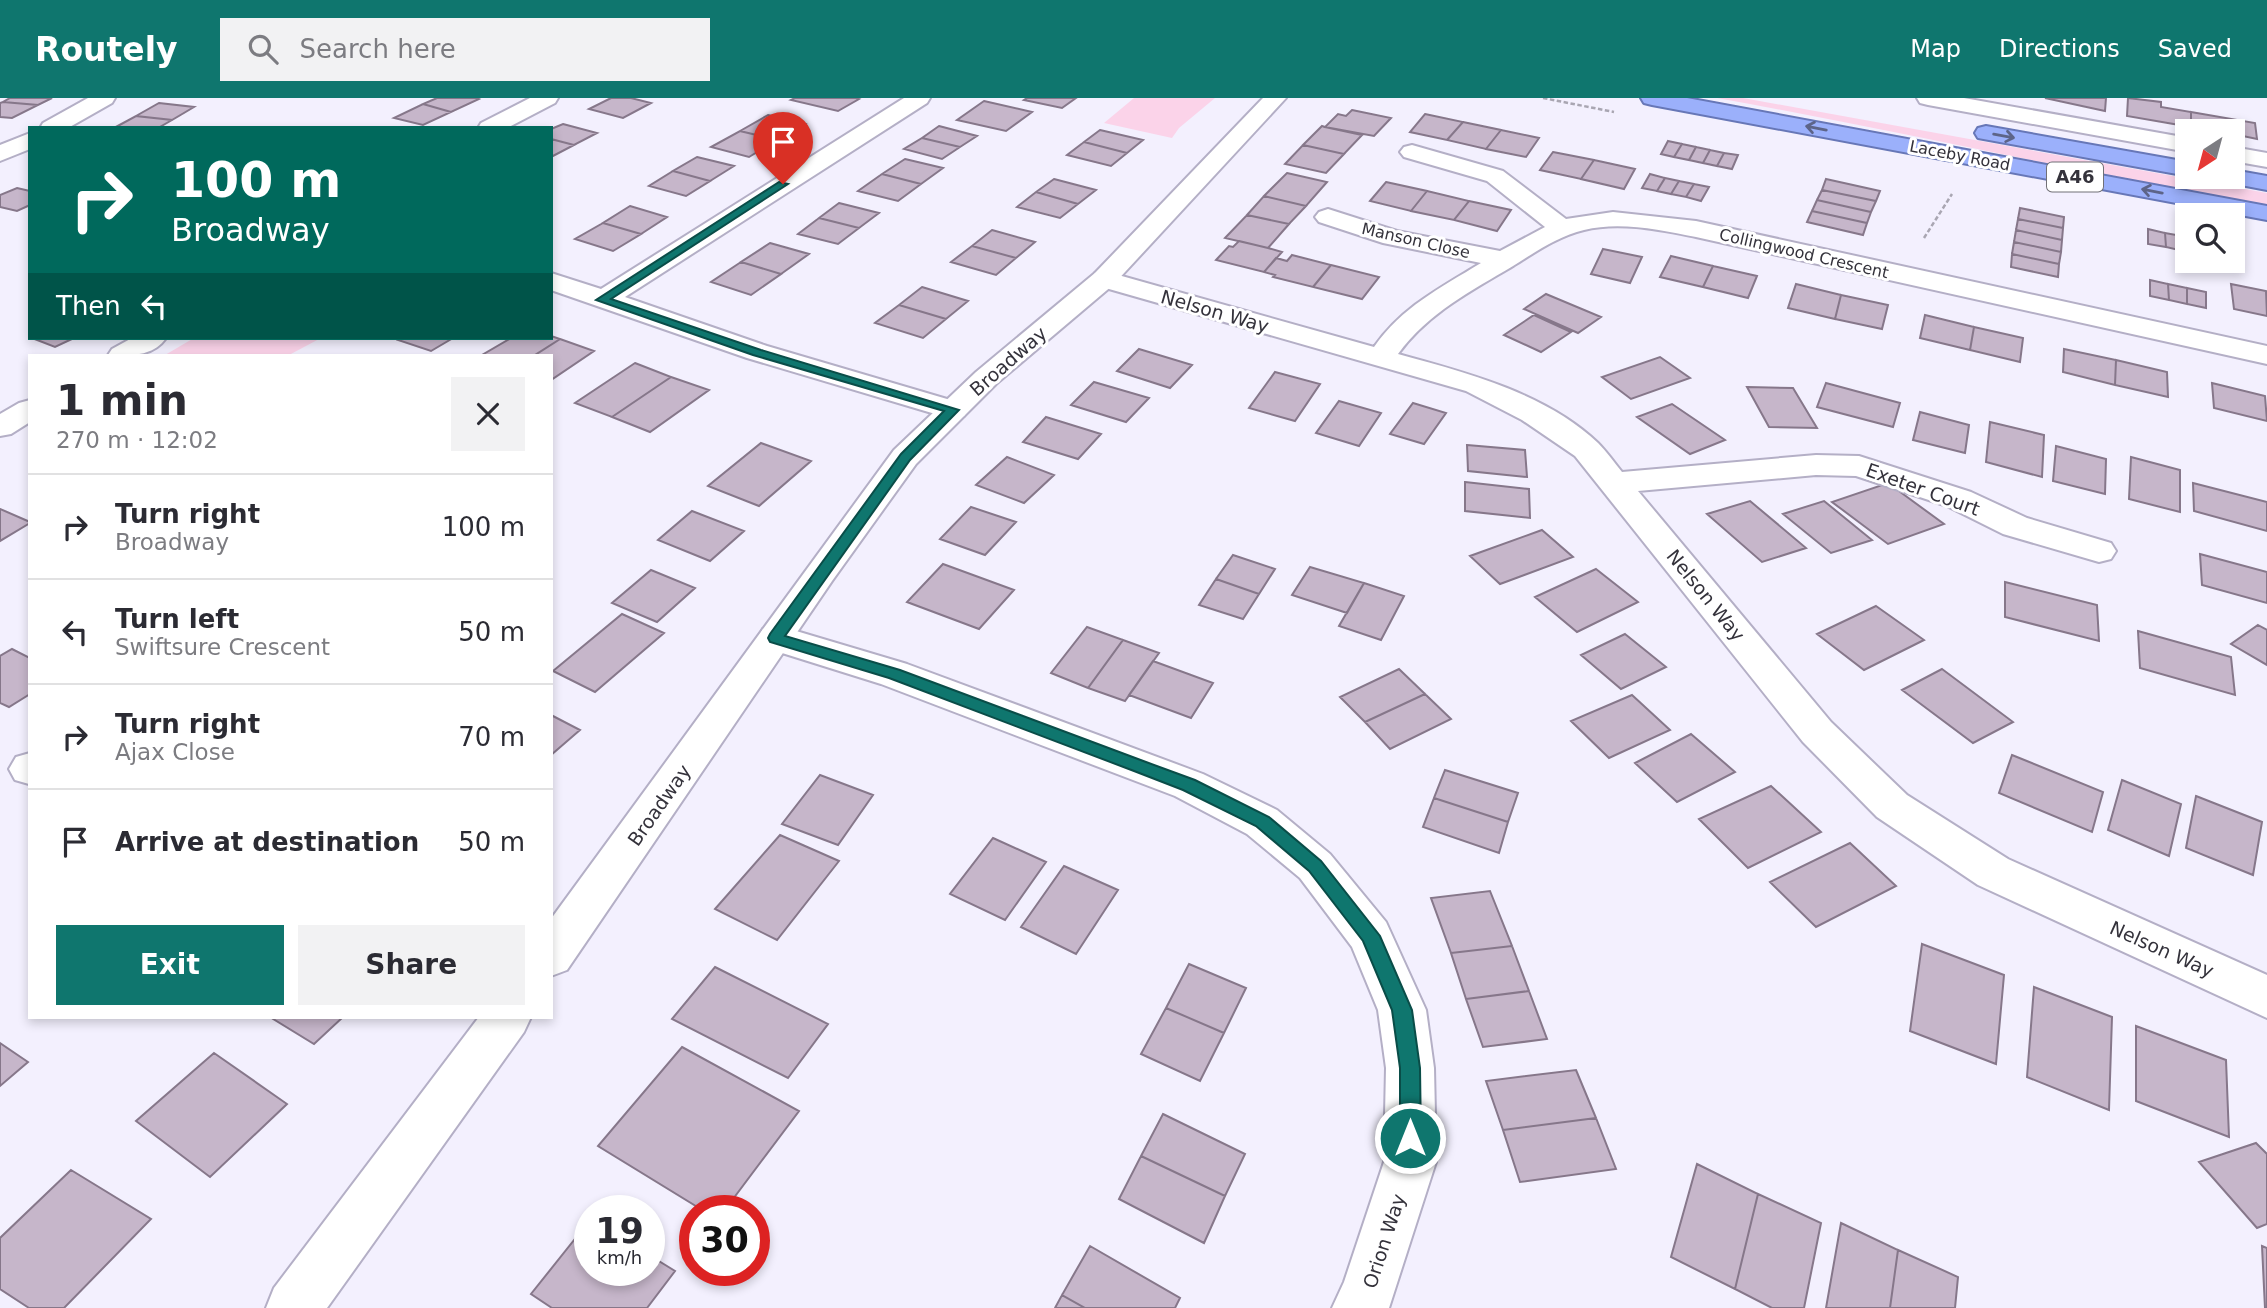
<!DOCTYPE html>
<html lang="en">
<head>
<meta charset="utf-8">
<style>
  :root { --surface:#fff; --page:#f2f2f3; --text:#2b2b33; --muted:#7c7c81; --line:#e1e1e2; --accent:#0f766e }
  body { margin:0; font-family:"DejaVu Sans",sans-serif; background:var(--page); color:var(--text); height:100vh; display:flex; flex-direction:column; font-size:26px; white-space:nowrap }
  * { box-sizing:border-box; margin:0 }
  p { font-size:23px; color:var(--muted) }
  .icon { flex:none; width:38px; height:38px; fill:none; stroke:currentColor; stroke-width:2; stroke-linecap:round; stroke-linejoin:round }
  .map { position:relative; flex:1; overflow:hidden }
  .details { position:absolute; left:28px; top:256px; width:525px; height:665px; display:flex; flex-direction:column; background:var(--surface); border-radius:0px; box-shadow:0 4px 10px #0003 }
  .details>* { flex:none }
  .guide { position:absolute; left:28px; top:28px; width:525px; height:214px; border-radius:0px; box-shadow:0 4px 10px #0003; background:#00695c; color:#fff; overflow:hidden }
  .needle { width:46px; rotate:216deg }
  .controls { position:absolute; left:2175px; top:21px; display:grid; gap:14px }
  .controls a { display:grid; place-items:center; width:70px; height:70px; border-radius:0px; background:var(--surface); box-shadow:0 4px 10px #0003; font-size:35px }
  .speed { position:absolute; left:574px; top:1097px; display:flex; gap:14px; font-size:35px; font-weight:700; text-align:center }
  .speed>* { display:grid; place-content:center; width:91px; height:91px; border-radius:50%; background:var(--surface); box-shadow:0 4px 10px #0003; line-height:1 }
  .speed small { font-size:18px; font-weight:400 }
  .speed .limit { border:10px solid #d22; background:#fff; color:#111 }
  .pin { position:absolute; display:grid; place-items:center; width:60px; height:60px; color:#fff; margin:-72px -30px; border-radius:50% 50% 50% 0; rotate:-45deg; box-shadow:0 0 7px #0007 }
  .pin .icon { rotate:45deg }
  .me { position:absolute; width:77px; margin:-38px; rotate:0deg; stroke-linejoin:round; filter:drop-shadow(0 0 5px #0008) }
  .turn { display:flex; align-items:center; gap:24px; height:147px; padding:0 28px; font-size:32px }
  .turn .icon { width:91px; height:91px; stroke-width:2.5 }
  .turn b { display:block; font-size:49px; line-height:60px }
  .then { display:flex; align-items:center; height:66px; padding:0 28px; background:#0003; gap:14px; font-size:26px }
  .round { display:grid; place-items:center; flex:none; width:74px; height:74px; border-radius:0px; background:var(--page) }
  .head { display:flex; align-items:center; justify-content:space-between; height:119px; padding:0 28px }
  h1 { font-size:42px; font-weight:700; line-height:52px }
  .cta { display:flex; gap:14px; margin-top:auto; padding:14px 28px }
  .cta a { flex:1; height:80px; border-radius:0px; background:var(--accent); color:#fff; font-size:28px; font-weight:700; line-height:80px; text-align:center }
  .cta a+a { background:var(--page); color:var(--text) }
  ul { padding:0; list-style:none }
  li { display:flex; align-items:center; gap:21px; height:105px; padding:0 28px; border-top:2px solid var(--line) }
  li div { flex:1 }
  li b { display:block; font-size:26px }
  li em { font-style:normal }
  header { display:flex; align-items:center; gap:42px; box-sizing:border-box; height:98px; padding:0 35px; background:var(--accent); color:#fff }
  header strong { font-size:33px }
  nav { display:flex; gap:38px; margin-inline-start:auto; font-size:24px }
  .search { width:490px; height:63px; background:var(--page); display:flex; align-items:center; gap:18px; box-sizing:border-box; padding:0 24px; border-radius:0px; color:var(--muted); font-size:26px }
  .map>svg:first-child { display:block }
  .green { fill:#fbd3e9 }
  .building { fill:#c6b6ca; stroke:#86778a; stroke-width:2 }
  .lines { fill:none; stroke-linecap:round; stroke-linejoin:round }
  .minor-casing { stroke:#b4afc6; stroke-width:4 }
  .tertiary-casing { stroke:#b4afc6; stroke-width:4 }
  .trunk-casing { stroke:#6777b7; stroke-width:4 }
  .path { stroke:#a9a6b2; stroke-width:2.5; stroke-dasharray:4.5 2.5; stroke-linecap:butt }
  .minor { fill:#fff; fill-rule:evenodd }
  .tertiary { fill:#fff; fill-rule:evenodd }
  .trunk { fill:#9bb0fb; fill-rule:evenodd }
  .oneway { stroke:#5d6488 }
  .route { fill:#0f766e; stroke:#0a4d48; stroke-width:2 }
  .labels { text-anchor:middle; stroke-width:6; stroke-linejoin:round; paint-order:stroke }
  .far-street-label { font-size:16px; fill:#34323b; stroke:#fff }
  .shield { fill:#fff; stroke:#717076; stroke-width:2 }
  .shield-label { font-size:18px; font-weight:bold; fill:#34323b }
  .street-label { font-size:19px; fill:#34323b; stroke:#fff }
</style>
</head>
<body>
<header>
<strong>Routely</strong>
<div class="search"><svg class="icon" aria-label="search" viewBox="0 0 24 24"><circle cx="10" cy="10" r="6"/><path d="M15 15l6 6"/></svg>Search here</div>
<nav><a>Map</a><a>Directions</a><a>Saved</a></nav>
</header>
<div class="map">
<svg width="2267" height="1210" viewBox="0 0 2267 1210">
  <rect width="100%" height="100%" fill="#f3f0fe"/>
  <path class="green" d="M1134 0H1215L1179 30 1172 40 1104 25Z
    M1717 0H1743L2267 95V109C2083 75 1901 33 1717 0Z
    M194 240H321L289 257H165Z"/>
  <path class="building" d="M10 0H52L38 7 3 4Z
    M437 0H477L479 1 451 14 423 6Z
    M611 0H631L651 5 623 20 589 11Z
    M795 0H856L859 1 838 13 791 2Z
    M1027 0H1076L1062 10 1024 2Z
    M2045 0H2106L2105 13Z
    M2128 0 2161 4V9L2191 14V29L2127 18Z
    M984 3 1032 14 1006 33 957 22Z
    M3 4 38 7 12 20 0 19V5Z
    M159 5 194 9 172 22 136 18Z
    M423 6 451 14 423 27 394 20Z
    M1352 12 1391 20 1374 38 1325 29 1338 16 1346 18Z
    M2191 14 2255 25 2257 41 2233 36V33L2191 29Z
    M1425 16 1463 24 1447 42 1410 34Z
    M768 17 805 26 777 42 740 33Z
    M136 18 172 22 158 30H114Z
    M1463 24 1501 32 1486 51 1447 42Z
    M563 26 597 35 574 47 551 41V31Z
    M939 28 977 38 960 49 922 40Z
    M1322 28 1325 29 1362 37 1344 56 1303 47Z
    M1100 32 1143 42 1127 55 1084 44Z
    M1501 32 1539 40 1526 59 1486 51Z
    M740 33 777 42 749 59 711 49Z
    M922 40 960 49 942 61 904 51Z
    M551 41 574 47 551 59Z
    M1668 43 1682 46 1674 59 1661 56Z
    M1084 44 1127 55 1111 68 1067 57Z
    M1682 46 1696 49 1689 62 1674 59Z
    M1303 47 1344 56 1326 75 1285 66Z
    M1696 49 1710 52 1703 65 1689 62Z
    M1710 52 1724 55 1717 68 1703 65Z
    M1553 54 1594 62 1581 81 1540 72Z
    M1724 55 1738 57 1732 71 1717 68Z
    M697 59 734 68 710 83 673 73Z
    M905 61 943 70 921 86 882 76Z
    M1594 62 1635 71 1624 91 1581 81Z
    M673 73 710 83 686 98 649 88Z
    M1287 75 1327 84 1306 108 1264 98Z
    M882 76 921 86 898 103 858 93Z
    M1650 76 1665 80 1657 93 1642 90Z
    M1665 80 1679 83 1671 96 1657 93Z
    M1054 81 1096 92 1078 106 1036 94Z
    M1826 81 1880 93 1876 103 1822 92Z
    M1679 83 1694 86 1686 99 1671 96Z
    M1386 84 1427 93 1411 113 1370 103Z
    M1694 86 1709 89 1701 103 1686 99Z
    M17 90 30 93V107L17 113 0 109V97Z
    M1822 92 1876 103 1871 114 1817 102Z
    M1427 93 1469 103 1454 122 1411 113Z
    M1036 94 1078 106 1060 120 1017 109Z
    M1264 98 1306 108 1289 126 1247 117Z
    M1817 102 1871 114 1867 125 1812 113Z
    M1469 103 1511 112 1497 133 1454 122Z
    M839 105 879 115 859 130 819 120Z
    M630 108 667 119 641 136 603 125Z
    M2020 110 2064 119 2063 130 2018 121Z
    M1812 113 1867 125 1863 137 1807 124Z
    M1247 117 1289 126 1268 150 1225 140Z
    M819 120 859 130 838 146 798 136Z
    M2018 121 2063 130 2062 142 2016 132Z
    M603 125 641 136 613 153 575 141Z
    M2148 131 2165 135 2166 149 2148 146Z
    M992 132 1035 144 1016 160 972 148Z
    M2016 132 2062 142 2061 154 2014 144Z
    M2165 135 2182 138 2183 153 2166 149Z
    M1239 143 1268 150 1282 154 1264 174 1216 162 1229 148 1233 149Z
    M2014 144 2061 154 2059 166 2012 156Z
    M770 145 809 156 781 176 741 164Z
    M972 148 1016 160 996 177 951 164Z
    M1603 151 1642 159 1630 185 1591 176Z
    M2012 156 2059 166 2058 179 2011 169Z
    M1292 157 1331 167 1313 189 1273 179 1275 177 1264 174 1276 160 1287 163Z
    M1671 158 1713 168 1703 189 1660 179Z
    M741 164 781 176 751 197 711 184Z
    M1331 167 1379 179 1362 201 1313 189Z
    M1713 168 1757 178 1748 200 1703 189Z
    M2150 182 2168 186 2169 202 2150 198Z
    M1796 186 1841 197 1835 221 1788 210Z
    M2168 186 2187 190V206L2169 202Z
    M2231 186 2266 193 2267 218 2234 211Z
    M922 189 968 203 946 221 899 207Z
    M2187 190 2206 194V210L2187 206Z
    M1546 196 1601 219 1578 235 1524 211Z
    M1841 197 1888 207 1882 231 1835 221Z
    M899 207 946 221 923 240 875 225Z
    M1534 217 1571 234 1541 254 1504 237Z
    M1925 217 1974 229 1970 252 1920 240Z
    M1974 229 2023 240 2020 264 1970 252Z
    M551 238 560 241 535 257H482L511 240Z
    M32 240H74L55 249Z
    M401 240H453L431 253 398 242Z
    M560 241 594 253 551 282V257H535Z
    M1139 251 1192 267 1170 290 1117 273Z
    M2064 251 2116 262 2115 287 2063 274Z
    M1660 259 1690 280 1631 301 1602 279Z
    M2116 262 2167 274 2168 299 2115 287Z
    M635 265 671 279 612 319 575 305Z
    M1275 274 1320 286 1295 323 1249 310Z
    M671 279 709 292 650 334 612 319Z
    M1094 284 1149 300 1126 324 1071 307Z
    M1826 285 1900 305 1893 329 1817 309Z
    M2212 285 2265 298 2267 323 2214 310Z
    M1747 289 1793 290 1817 330 1769 329Z
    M1339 303 1381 315 1359 348 1316 335Z
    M1413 305 1446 315 1424 346 1390 336Z
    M1672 306 1725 342 1690 356 1637 319Z
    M1920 314 1969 327 1965 355 1913 342Z
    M1046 319 1101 336 1078 361 1023 344Z
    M1990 324 2044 337 2042 379 1986 364Z
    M761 345 811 363 759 408 708 388Z
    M1467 347 1525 352 1527 379 1468 373Z
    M2056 348 2106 361 2105 396 2053 383Z
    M1007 359 1054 377 1024 405 976 387Z
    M2131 359 2180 372V414L2129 401Z
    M1465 384 1529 391 1530 420 1465 413Z
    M1888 385 1944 426 1888 446 1832 404Z
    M2193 385 2267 404V433L2194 413Z
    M1750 403 1806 450 1762 464 1707 416Z
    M1824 403 1872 442 1831 455 1783 416Z
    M971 409 1016 424 985 457 940 441Z
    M0 411 30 424V425L0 443Z
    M692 413 744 433 710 463 658 442Z
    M1542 432 1573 459 1500 486 1470 458Z
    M2200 456 2267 474V505L2202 487Z
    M1233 457 1275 471 1259 496 1216 481Z
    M943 466 1014 492 979 531 907 504Z
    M1310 469 1364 485 1347 515 1292 497Z
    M1596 471 1638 504 1577 534 1535 499Z
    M651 472 695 490 657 524 612 505Z
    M1216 481 1259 496 1243 521 1199 507Z
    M2005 484 2097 507 2099 543 2005 519Z
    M1364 485 1404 498 1381 542 1339 528Z
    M1876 508 1924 542 1864 572 1817 536Z
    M622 516 664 535 595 594 553 573Z
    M2258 527 2267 532V567L2231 546Z
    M1087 529 1123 542 1088 590 1051 575Z
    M2138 533 2231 559 2235 597 2140 570Z
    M1625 536 1666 569 1621 591 1581 557Z
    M1123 542 1159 555 1125 603 1088 590Z
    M12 551 30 560V596L9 609 0 605V558Z
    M1153 563 1213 585 1191 620 1129 597Z
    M1399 571 1425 596 1365 624 1340 599Z
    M1942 571 2013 624 1973 645 1902 592Z
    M1425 596 1451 621 1390 651 1365 624Z
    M1632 597 1670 632 1609 660 1571 623Z
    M551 617 580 632 551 657Z
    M1691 636 1735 674 1677 704 1635 665Z
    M2012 657 2103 694 2092 734 1999 695Z
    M1445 672 1518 695 1508 724 1434 700Z
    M820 677 873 697 838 747 782 726Z
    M2122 682 2181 706 2169 758 2108 732Z
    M1771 688 1821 734 1748 770 1699 721Z
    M2196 698 2262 724 2253 777 2186 750Z
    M1434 700 1508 724 1499 755 1423 729Z
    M780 737 839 763 777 842 715 811Z
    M993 740 1046 764 1005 822 950 796Z
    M1850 745 1896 788 1816 829 1770 784Z
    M1064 768 1118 792 1076 856 1021 829Z
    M1490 793 1512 848 1451 855 1431 800Z
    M1922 846 2004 877 1996 966 1910 933Z
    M1512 848 1529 893 1466 901 1451 855Z
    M1189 866 1246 890 1224 935 1166 910Z
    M715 869 828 926 788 980 672 921Z
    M2034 889 2112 919 2109 1012 2027 979Z
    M1529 893 1547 941 1483 949 1466 901Z
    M1166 910 1224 935 1200 983 1141 956Z
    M270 919H343L314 946Z
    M2136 928 2226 962 2229 1039 2136 1003Z
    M0 945 28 964 0 988Z
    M682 949 799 1013 724 1113H704L598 1048Z
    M214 955 287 1006 210 1079 136 1023Z
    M1576 972 1596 1020 1503 1032 1486 983Z
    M1163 1016 1245 1056 1225 1098 1141 1058Z
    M1596 1020 1616 1071 1520 1084 1503 1032Z
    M2256 1045 2267 1056V1126L2257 1130 2199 1064Z
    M1141 1058 1225 1098 1204 1145 1119 1101Z
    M1697 1066 1758 1096 1735 1191 1671 1159Z
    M71 1072 151 1121 64 1210H29L0 1191V1140Z
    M1758 1096 1821 1125 1804 1210H1772L1735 1191Z
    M590 1122V1172H649V1157L675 1173 647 1210H552L531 1196Z
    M1841 1125 1898 1152 1890 1210H1826Z
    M1090 1148 1180 1200 1175 1210H1085L1062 1197Z
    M2262 1148 2267 1150V1210H2265Z
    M1898 1152 1958 1179 1955 1210H1890Z
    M1062 1197 1085 1210H1055Z"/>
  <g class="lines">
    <defs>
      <path id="minor" d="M88 0H115L112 5 68 30H40L43 25Z
        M530 0H558L555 5 507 30H478L481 25Z
        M904 0H930L927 5 625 199 767 248 964 306 968 312 964 318 953 321 942 318 747 260 551 192V175L601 191Z
        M1917 0H1964L2188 40V54L1928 7 1920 5Z
        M30 35V51L0 63V47Z
        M1412 47 1503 73 1566 121 1613 114 1696 123 2267 248V266L1696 139C1660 132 1620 123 1584 132 1558 138 1534 155 1513 168 1471 193 1428 215 1398 256 1464 274 1546 295 1598 345 1606 353 1614 364 1622 374L1816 357 1859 358 1971 394 2027 420 2111 445 2116 453 2111 461 2099 464 2003 436 1947 408 1856 378 1816 377 1638 393 1831 624 1907 697 2008 761 2267 877V920L1978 787 1877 719 1803 644 1575 358 1522 322 1466 293 1095 187 1091 181 1095 175 1104 173 1374 249C1402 209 1440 190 1481 165L1383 145 1319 124 1315 119 1319 114 1328 111 1397 133 1500 153 1545 129 1487 83 1404 59 1400 54 1404 49Z
        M2233 49 2267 55V69L2233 63Z
        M132 240H166C152 260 129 257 108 257L112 251Z
        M30 302V324L11 336 0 338V316L19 305Z
        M776 527 907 566 1203 676 1277 712 1330 756 1386 824 1426 912 1434 970 1436 1064 1389 1210H1332L1344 1184 1384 1064 1386 970 1378 912 1352 849 1300 780 1247 736 1175 698 881 586 763 549 758 540 763 531Z
        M30 655V686H29L15 682 9 671 16 659Z"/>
      <path id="tertiary" d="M1263 0H1286L1113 187 996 286 916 366 832 483 567 872 551 878V821L894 352 976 274 1095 175Z
        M479 919H531L524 934 327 1210H266L274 1190Z"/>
      <path id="trunk" d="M1641 0H1687L2267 108V122L1652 7 1644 5Z
        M1986 28 2188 64V78L1978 40 1975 35 1978 30Z
        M2233 72 2267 78V92L2225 84 2221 79H2233Z"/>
    </defs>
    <use href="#minor" class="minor-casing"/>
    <use href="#tertiary" class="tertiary-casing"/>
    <use href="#trunk" class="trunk-casing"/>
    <path class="path" d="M1543 0 1614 14
      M1924 140 1952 96"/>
    <use href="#minor" class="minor"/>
    <use href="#tertiary" class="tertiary"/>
    <use href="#trunk" class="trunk"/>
  </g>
  <defs><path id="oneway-shaft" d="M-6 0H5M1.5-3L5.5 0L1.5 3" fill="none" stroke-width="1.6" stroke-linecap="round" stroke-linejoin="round" transform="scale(1.75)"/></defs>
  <g class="oneway">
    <use href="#oneway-shaft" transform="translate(1816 30) rotate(-169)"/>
    <use href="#oneway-shaft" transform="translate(2004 38) rotate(10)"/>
    <use href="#oneway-shaft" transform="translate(2152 93) rotate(-169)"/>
  </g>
  <path class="route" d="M779 84 788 86 611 201 761 252 959 312 910 362 785 538 900 572 1146 664 1195 682 1269 719 1321 763 1380 838 1412 912 1420 970 1421 1040 1418 1047 1410 1050 1403 1047 1400 1040V970L1392 912 1363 843 1309 773 1256 728 1183 692 1134 673 889 580 770 544 768 540 770 536 901 356 944 313 753 257 596 202Z"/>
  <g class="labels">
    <g class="far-street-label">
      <text transform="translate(1960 57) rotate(11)" y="6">Laceby Road</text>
      <text transform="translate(1416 142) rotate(13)" y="6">Manson Close</text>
      <text transform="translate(1804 155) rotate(13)" y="6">Collingwood Crescent</text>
    </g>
    <rect class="shield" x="2047" y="64.5" width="56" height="29" rx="5"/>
    <g class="shield-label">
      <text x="2075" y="85">A46</text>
    </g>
    <g class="street-label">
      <text transform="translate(1215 213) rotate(16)" y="7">Nelson Way</text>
      <text transform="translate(1008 263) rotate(-41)" y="7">Broadway</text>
      <text transform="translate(1923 391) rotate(20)" y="7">Exeter Court</text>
      <text transform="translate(1706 497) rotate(51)" y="7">Nelson Way</text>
      <text transform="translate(659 707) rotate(-55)" y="7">Broadway</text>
      <text transform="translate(2162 851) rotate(24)" y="7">Nelson Way</text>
      <text transform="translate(1384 1143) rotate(-72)" y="7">Orion Way</text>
    </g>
  </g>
</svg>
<div class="controls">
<a><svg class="needle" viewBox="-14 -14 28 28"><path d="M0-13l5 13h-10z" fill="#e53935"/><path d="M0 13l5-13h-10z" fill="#7c7c81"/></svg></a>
<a><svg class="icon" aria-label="search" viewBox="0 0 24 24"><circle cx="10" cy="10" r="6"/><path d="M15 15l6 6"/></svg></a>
</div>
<div class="speed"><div>19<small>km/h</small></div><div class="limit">30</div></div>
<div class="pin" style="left:783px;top:86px;background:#d93025"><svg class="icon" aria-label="arrive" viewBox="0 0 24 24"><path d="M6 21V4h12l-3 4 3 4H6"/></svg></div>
<svg class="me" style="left:1410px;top:1040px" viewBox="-20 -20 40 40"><circle r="17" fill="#0f766e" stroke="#fff" stroke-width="3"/><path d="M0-11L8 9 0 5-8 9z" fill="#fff"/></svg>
<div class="guide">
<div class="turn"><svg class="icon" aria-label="right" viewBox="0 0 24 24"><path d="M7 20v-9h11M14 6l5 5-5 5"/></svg><div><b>100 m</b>Broadway</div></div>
<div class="then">Then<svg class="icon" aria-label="left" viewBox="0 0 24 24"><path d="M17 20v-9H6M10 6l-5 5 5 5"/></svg></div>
</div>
<section class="details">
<div class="head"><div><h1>1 min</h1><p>270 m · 12:02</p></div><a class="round"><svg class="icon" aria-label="close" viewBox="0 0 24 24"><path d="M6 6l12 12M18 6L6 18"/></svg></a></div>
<ul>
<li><svg class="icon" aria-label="right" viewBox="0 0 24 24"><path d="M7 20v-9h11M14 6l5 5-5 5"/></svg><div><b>Turn right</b><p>Broadway</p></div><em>100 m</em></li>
<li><svg class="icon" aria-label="left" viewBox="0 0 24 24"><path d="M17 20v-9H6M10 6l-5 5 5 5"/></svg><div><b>Turn left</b><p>Swiftsure Crescent</p></div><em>50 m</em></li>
<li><svg class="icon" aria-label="right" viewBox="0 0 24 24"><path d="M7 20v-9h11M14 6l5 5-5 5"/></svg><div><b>Turn right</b><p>Ajax Close</p></div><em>70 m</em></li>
<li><svg class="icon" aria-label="arrive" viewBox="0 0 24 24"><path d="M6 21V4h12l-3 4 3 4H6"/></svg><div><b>Arrive at destination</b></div><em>50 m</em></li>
</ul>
<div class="cta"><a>Exit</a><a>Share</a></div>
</section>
</div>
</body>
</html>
